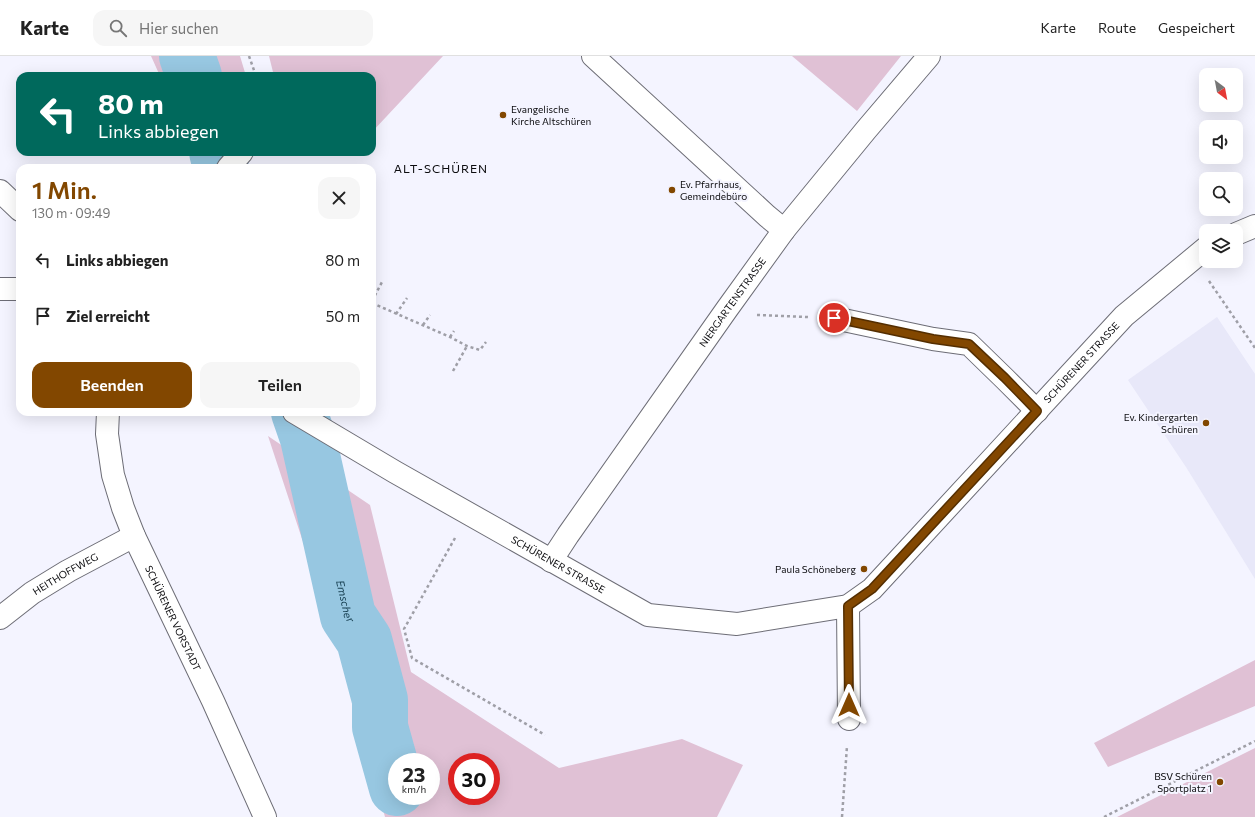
<!DOCTYPE html>
<html lang="de">
<head>
<meta charset="utf-8">
<style>
  :root { --surface:#fff; --page:#f6f6f6; --text:#222; --muted:#767676; --line:#e0e0e0; --accent:#824700 }
  body { margin:0; font-family:Commissioner,sans-serif; background:var(--page); color:var(--text); height:100vh; display:flex; flex-direction:column; font-size:15px; white-space:nowrap }
  * { box-sizing:border-box; margin:0 }
  p { font-size:13px; color:var(--muted) }
  .icon { flex:none; width:22px; height:22px; fill:none; stroke:currentColor; stroke-width:2; stroke-linecap:round; stroke-linejoin:round }
  .map { position:relative; flex:1; overflow:hidden }
  .details { position:absolute; left:16px; top:108px; width:360px; height:252px; display:flex; flex-direction:column; background:var(--surface); border-radius:12px; box-shadow:0 4px 16px #0002 }
  .details>* { flex:none }
  .guide { position:absolute; left:16px; top:16px; width:360px; height:84px; border-radius:12px; box-shadow:0 4px 16px #0002; background:#00695c; color:#fff; overflow:hidden }
  .needle { width:26px; rotate:148deg }
  .controls { position:absolute; left:1199px; top:12px; display:grid; gap:8px }
  .controls a { display:grid; place-items:center; width:44px; height:44px; border-radius:8px; background:var(--surface); box-shadow:0 4px 16px #0002; font-size:20px }
  .speed { position:absolute; left:388px; top:697px; display:flex; gap:8px; font-size:20px; font-weight:700; text-align:center }
  .speed>* { display:grid; place-content:center; width:52px; height:52px; border-radius:50%; background:var(--surface); box-shadow:0 4px 16px #0002; line-height:1 }
  .speed small { font-size:10px; font-weight:400 }
  .speed .limit { border:6px solid #d22; background:#fff; color:#111 }
  .pin { position:absolute; display:grid; place-items:center; width:34px; height:34px; color:#fff; margin:-17px; border:2px solid #fff; border-radius:50%; box-shadow:0 1px 4px #0007 }
  .me { position:absolute; width:44px; margin:-22px; rotate:0deg; stroke-linejoin:round; filter:drop-shadow(0 0 3px #0008) }
  .turn { display:flex; align-items:center; gap:14px; height:84px; padding:0 16px; font-size:18px }
  .turn .icon { width:52px; height:52px; stroke-width:2.5 }
  .turn b { display:block; font-size:28px; line-height:34px }
  .round { display:grid; place-items:center; flex:none; width:42px; height:42px; border-radius:12px; background:var(--page) }
  .summary { display:flex; align-items:center; justify-content:space-between; height:68px; padding:0 16px }
  h1 { font-size:24px; font-weight:600; line-height:30px; color:var(--accent) }
  .button { display:flex; gap:8px; margin-top:auto; padding:8px 16px }
  .button a { flex:1; height:46px; border-radius:12px; background:var(--accent); color:#fff; font-size:16px; font-weight:600; line-height:46px; text-align:center }
  .button a+a { background:var(--page); color:var(--text) }
  ul { padding:0; list-style:none }
  li { display:flex; align-items:center; gap:12px; height:56px; padding:0 16px }
  li div { flex:1 }
  li b { display:block; font-size:15px }
  li em { font-style:normal }
  header { display:flex; align-items:center; gap:24px; box-sizing:border-box; height:56px; padding:0 20px; background:var(--surface); border-bottom:1px solid var(--line) }
  header strong { font-size:19px }
  nav { display:flex; gap:22px; margin-inline-start:auto; font-size:14px }
  .search { width:280px; height:36px; background:var(--page); display:flex; align-items:center; gap:10px; box-sizing:border-box; padding:0 14px; border-radius:12px; color:var(--muted); font-size:15px }
  .map>svg:first-child { display:block }
  .built { fill:#e8e8f9 }
  .green { fill:#e0c1d5; fill-rule:evenodd }
  .lines { fill:none; stroke-linecap:round; stroke-linejoin:round }
  .river { stroke:#97c7e1; stroke-width:56 }
  .minor-casing { stroke:#6d6d76; stroke-width:24 }
  .path { stroke:#9f9fa7; stroke-width:2.5; stroke-dasharray:3 3; stroke-linecap:butt }
  .minor { stroke:#fff; stroke-width:22 }
  .route-casing { stroke:#542e00; stroke-width:10 }
  .route { stroke:#824700; stroke-width:7 }
  .poi-dot { fill:#824700; stroke:#f4f4ff; stroke-width:1.5 }
  .labels { text-anchor:middle; stroke-width:4; stroke-linejoin:round; paint-order:stroke }
  .poi-label { font-size:10px; fill:#0c0c0f; stroke:#f4f4ff; text-anchor:end }
  .street-label { font-size:10px; fill:#0c0c0f; stroke:#f4f4ff }
  .water-label { font-size:11px; font-style:italic; fill:#184052; stroke:#f4f4ff }
  .quarter-label { font-size:12px; letter-spacing:1px; fill:#0c0c0f; stroke:#f4f4ff }
</style>
</head>
<body>
<header>
<strong>Karte</strong>
<div class="search"><svg class="icon" aria-label="search" viewBox="0 0 24 24"><circle cx="10" cy="10" r="6"/><path d="M15 15l6 6"/></svg>Hier suchen</div>
<nav><a>Karte</a><a>Route</a><a>Gespeichert</a></nav>
</header>
<div class="map">
<svg width="1255" height="761" viewBox="0 0 1255 761">
  <rect width="100%" height="100%" fill="#f4f4ff"/>
  <path class="built" d="M1217 261 1255 318V523L1186 411 1128 324Z"/>
  <path class="green" d="M151 0H240L246 20H160Z
    M269 0H443L372 76V20H274Z
    M792 0H901L857 55Z
    M194 96H244L249 110 252 112H201Z
    M268 380 370 449 411 616 559 712 682 683 743 709 717 761H385L353 637ZM397 706H431V740H397ZM457 706H491V740H457Z
    M1255 604V650L1108 711 1094 687Z
    M1255 692V761H1117Z"/>
  <g class="lines">
    <g class="river">
      <path d="M187 0 194 20"/>
      <path d="M217 96 221 112"/>
      <path id="s1" d="M299 356 308 382 348 560 364 584 380 644V671L397 732"/>
    </g>
    <defs>
      <g id="minor">
        <path d="M593 0 767 160 784 174"/>
        <path d="M228 112 242 96"/>
        <path d="M0 135 20 154"/>
        <path d="M1236 178 1255 170"/>
        <path d="M0 233H20"/>
        <path d="M834 262 933 283 969 288 1005 323 1037 355"/>
        <path id="s2" d="M108 356 107 378 113 419 123 452 134 480 213 645 265 761"/>
        <path id="s3" d="M294 356 395 416 648 559 737 568 848 550 872 533 1124 260 1206 192"/>
        <path id="s4" d="M551 505 568 479 727 253 784 174 866 74 929 0"/>
        <path d="M848 550 849 663"/>
        <path id="s5" d="M0 562 32 537 68 515 134 480"/>
      </g>
    </defs>
    <use href="#minor" class="minor-casing"/>
    <path class="path" d="M249 0 256 20
      M1209 225 1255 292
      M372 245 382 226
      M372 247 450 281 467 290 480 294 486 286
      M396 258 407 242
      M757 259 808 261
      M423 269 430 259
      M450 281 454 275
      M453 315 467 290
      M455 482 404 573 412 602 545 679
      M842 761 847 690
      M1104 761 1255 685"/>
    <use href="#minor" class="minor"/>
  </g>
  <g class="lines">
    <defs>
      <path id="route" d="M834 262 933 283 969 288 1005 322 1037 355 872 533 848 550 849 649"/>
    </defs>
    <use href="#route" class="route-casing"/>
    <use href="#route" class="route"/>
  </g>
  <g class="poi-dot">
    <circle cx="503" cy="59" r="4"/>
    <circle cx="672" cy="134" r="4"/>
    <circle cx="1206" cy="367" r="4"/>
    <circle cx="864" cy="513" r="4"/>
    <circle cx="1220" cy="726" r="4"/>
  </g>
  <g class="labels">
    <g class="poi-label">
      <text x="511" y="57" text-anchor="start">Evangelische<tspan x="511" dy="12">Kirche Altschüren</tspan></text>
      <text x="680" y="132" text-anchor="start">Ev. Pfarrhaus,<tspan x="680" dy="12">Gemeindebüro</tspan></text>
      <text x="1198" y="365">Ev. Kindergarten<tspan x="1198" dy="12">Schüren</tspan></text>
      <text x="856" y="517">Paula Schöneberg</text>
      <text x="1212" y="724">BSV Schüren<tspan x="1212" dy="12">Sportplatz 1</tspan></text>
    </g>
    <g class="street-label">
      <text dy="4" stroke="none"><textPath href="#s4" startOffset="316">NIERGARTENSTRASSE</textPath></text>
      <text dy="4" stroke="none"><textPath href="#s3" startOffset="948">SCHÜRENER STRASSE</textPath></text>
      <text dy="4" stroke="none"><textPath href="#s3" startOffset="305">SCHÜRENER STRASSE</textPath></text>
      <text dy="4" stroke="none"><textPath href="#s5" startOffset="79">HEITHOFFWEG</textPath></text>
      <text dy="4" stroke="none"><textPath href="#s2" startOffset="219">SCHÜRENER VORSTADT</textPath></text>
    </g>
    <g class="water-label">
      <text dy="4" stroke="none"><textPath href="#s1" startOffset="195">Emscher</textPath></text>
    </g>
    <g class="quarter-label">
      <text x="441" y="117">ALT-SCHÜREN</text>
    </g>
  </g>
</svg>
<div class="controls">
<a><svg class="needle" viewBox="-14 -14 28 28"><path d="M0-13l5 13h-10z" fill="#e53935"/><path d="M0 13l5-13h-10z" fill="#767676"/></svg></a>
<a><svg class="icon" aria-label="sound" viewBox="0 0 24 24"><path d="M4 9h4l5-4v14l-5-4H4zM17 9q2 3 0 6"/></svg></a>
<a><svg class="icon" aria-label="search" viewBox="0 0 24 24"><circle cx="10" cy="10" r="6"/><path d="M15 15l6 6"/></svg></a>
<a><svg class="icon" aria-label="layers" viewBox="0 0 24 24"><path d="M12 4l9 5-9 5-9-5zM3 14l9 5 9-5"/></svg></a>
</div>
<div class="speed"><div>23<small>km/h</small></div><div class="limit">30</div></div>
<div class="pin" style="left:834px;top:262px;background:#d93025"><svg class="icon" aria-label="arrive" viewBox="0 0 24 24"><path d="M6 21V4h12l-3 4 3 4H6"/></svg></div>
<svg class="me" style="left:849px;top:649px" viewBox="-20 -20 40 40"><path d="M0-17L14 15 0 8-14 15z" fill="#824700" stroke="#fff" stroke-width="4"/></svg>
<div class="guide">
<div class="turn"><svg class="icon" aria-label="left" viewBox="0 0 24 24"><path d="M17 20v-9H6M10 6l-5 5 5 5"/></svg><div><b>80 m</b>Links abbiegen</div></div>
</div>
<section class="details">
<div class="summary"><div><h1>1 Min.</h1><p>130 m · 09:49</p></div><a class="round"><svg class="icon" aria-label="close" viewBox="0 0 24 24"><path d="M6 6l12 12M18 6L6 18"/></svg></a></div>
<ul>
<li><svg class="icon" aria-label="left" viewBox="0 0 24 24"><path d="M17 20v-9H6M10 6l-5 5 5 5"/></svg><div><b>Links abbiegen</b></div><em>80 m</em></li>
<li><svg class="icon" aria-label="arrive" viewBox="0 0 24 24"><path d="M6 21V4h12l-3 4 3 4H6"/></svg><div><b>Ziel erreicht</b></div><em>50 m</em></li>
</ul>
<div class="button"><a>Beenden</a><a>Teilen</a></div>
</section>
</div>
</body>
</html>
